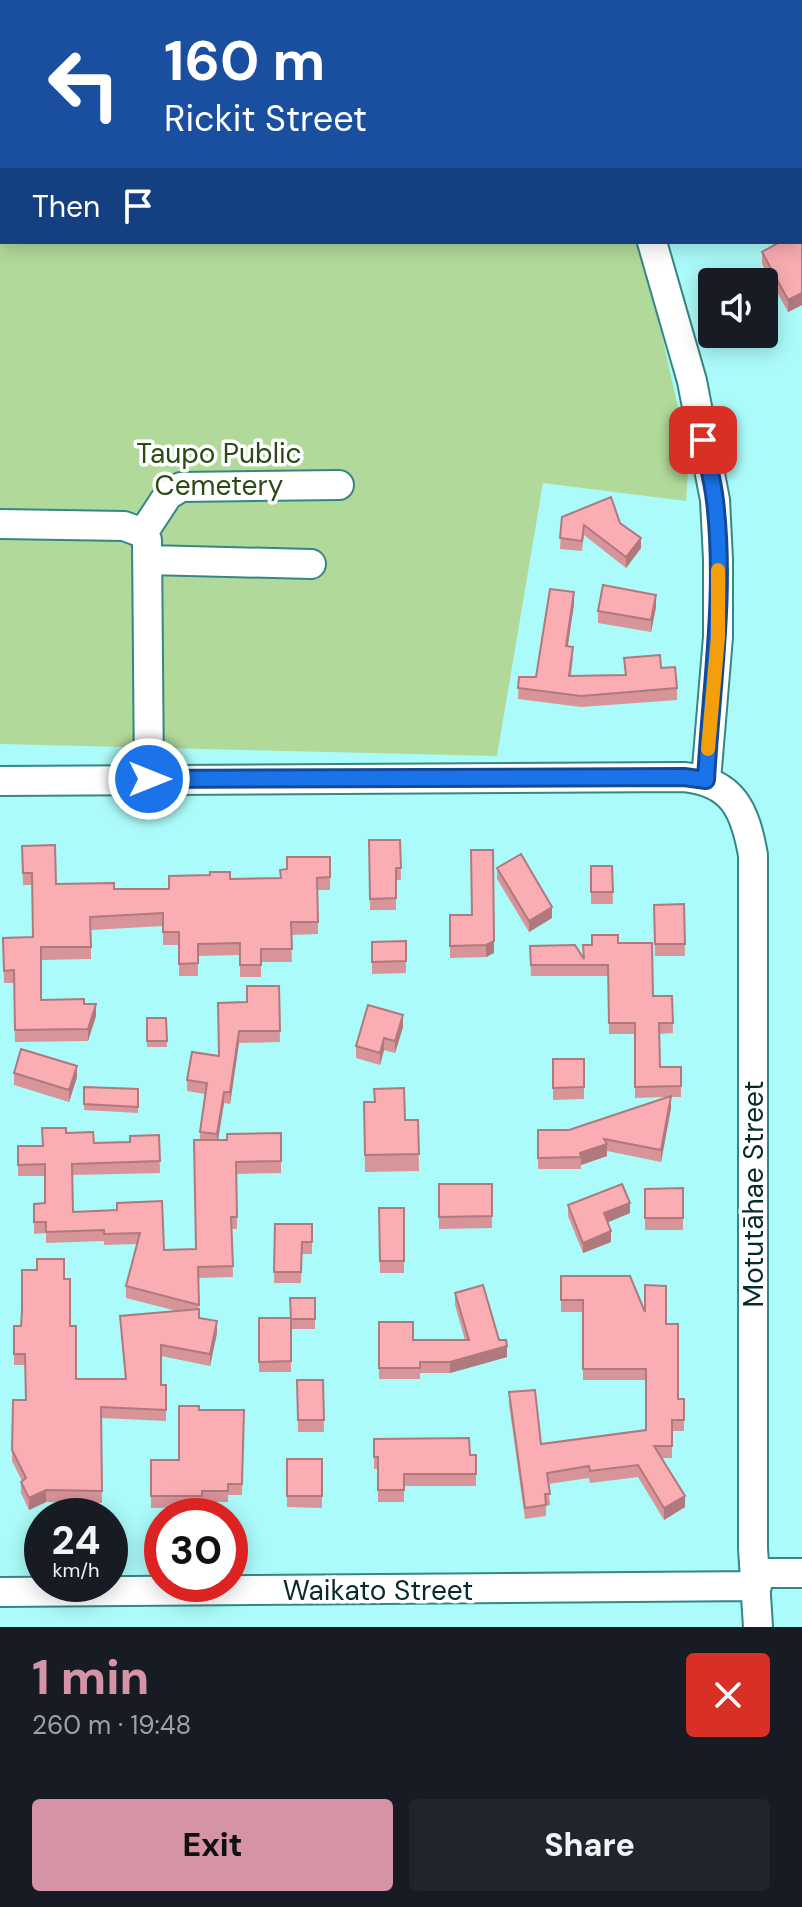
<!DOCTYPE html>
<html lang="en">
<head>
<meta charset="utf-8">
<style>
  :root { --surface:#171b24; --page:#20242c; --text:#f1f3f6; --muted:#9ea1a6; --accent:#d594a5 }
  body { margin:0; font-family:"DM Sans",sans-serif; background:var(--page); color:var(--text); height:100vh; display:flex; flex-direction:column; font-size:30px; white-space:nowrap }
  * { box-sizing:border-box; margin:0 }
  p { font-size:26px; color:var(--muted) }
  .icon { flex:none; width:44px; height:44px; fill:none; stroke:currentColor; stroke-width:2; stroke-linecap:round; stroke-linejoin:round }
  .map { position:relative; height:1627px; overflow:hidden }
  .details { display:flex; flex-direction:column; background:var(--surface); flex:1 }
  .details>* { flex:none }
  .guide { position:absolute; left:0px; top:0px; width:802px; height:244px; box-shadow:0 4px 20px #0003; background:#1a4fa0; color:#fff; overflow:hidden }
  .tools { position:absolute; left:698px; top:268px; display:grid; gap:16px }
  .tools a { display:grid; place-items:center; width:80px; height:80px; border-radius:8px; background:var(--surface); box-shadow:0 4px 20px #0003; font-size:40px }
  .speed { position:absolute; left:24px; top:1498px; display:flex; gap:16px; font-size:40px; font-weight:700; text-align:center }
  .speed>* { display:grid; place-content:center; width:104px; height:104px; border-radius:50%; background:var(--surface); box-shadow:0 4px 20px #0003; line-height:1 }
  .speed small { font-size:20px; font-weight:400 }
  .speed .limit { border:12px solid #d22; background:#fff; color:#111 }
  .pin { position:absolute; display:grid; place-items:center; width:68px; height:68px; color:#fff; margin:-34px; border-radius:16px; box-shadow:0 4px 12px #0006 }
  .me { position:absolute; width:88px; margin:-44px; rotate:90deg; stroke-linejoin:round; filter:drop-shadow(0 0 6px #0008) }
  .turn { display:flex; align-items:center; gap:28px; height:168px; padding:0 32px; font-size:36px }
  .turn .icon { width:104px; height:104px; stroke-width:2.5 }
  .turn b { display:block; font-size:56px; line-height:68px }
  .then { display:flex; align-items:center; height:76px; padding:0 32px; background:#0003; gap:16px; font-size:30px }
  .round { display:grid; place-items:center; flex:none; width:84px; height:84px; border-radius:8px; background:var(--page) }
  .head { display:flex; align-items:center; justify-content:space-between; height:136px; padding:0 32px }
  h1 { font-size:48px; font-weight:800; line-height:60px; color:var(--accent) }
  .cta { display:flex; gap:16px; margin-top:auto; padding:16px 32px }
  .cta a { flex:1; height:92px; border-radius:8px; background:var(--accent); color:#111; font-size:32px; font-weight:800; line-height:92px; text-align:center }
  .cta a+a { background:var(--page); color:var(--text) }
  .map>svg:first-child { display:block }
  .green { fill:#b1da9a }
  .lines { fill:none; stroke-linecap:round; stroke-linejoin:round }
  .minor-casing { stroke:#358686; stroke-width:32 }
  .minor { stroke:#fff; stroke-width:28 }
  .wall { fill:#d7959a }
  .shaded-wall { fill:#af797d }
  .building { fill:#faadb3; stroke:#af797d; stroke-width:2 }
  .route-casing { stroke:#114b97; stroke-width:20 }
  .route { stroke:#1a73e8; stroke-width:14 }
  .slow { stroke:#f59e0b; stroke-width:14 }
  .labels { text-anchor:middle; stroke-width:7; stroke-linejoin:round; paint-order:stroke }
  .park-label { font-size:28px; fill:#2b4a16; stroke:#fff }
  .street-label { font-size:28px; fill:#072a2a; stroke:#fff }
</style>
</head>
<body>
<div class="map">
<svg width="802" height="1627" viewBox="0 0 802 1627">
  <rect width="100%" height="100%" fill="#abfbfa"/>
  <path class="green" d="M0 6 2 242H640L642 245 689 457 686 501 543 483 497 756 0 744Z"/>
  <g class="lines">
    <defs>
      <path id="minor" d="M384 2V0
        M652 242 692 381 715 500 718 559V637L706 780
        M0 524 124 526 143 533 147 540 149 779
        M143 533 168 495 181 487 339 485
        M148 560 311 564
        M0 781 684 777C733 782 745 810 753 855V1548L758 1627
        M755 1573H802
        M0 1592 757 1586"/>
    </defs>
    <use href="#minor" class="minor-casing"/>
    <use href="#minor" class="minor"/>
  </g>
  <path class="wall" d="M430 0H494L493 2H437Z
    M802 234V305L788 312 762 264V252Z
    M562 517 620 523 641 548 626 568 584 535 582 551 560 549Z
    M574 604 568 646 573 658 571 676 625 675 624 658 661 668 677 688V700L581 707 518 699 519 677H536Z
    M656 607 651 632 598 623V611Z
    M369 840H400L401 880H396V910H370Z
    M22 846 56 884 114 889H169L230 879 281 878 287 869 330 857V890H318V934L291 935 292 962H261V977H240V955L198 956V976H179V945H163V926L91 930V959L41 960V1000L84 1004 96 1016 88 1041 15 1042 14 983H4L3 938 33 937 32 885H23Z
    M591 866H612L613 904H591Z
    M497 868 552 918 529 932 497 879Z
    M684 904 685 956H655L654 905Z
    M450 915 494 953 486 957 450 958Z
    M406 941V973L372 974V942Z
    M618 943 653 996H672L673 1033 659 1034 660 1067H681V1097H671V1108L661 1162 607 1151V1156L581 1165V1169H538V1130H569L666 1097 635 1098V1034H609L608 976H531L530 946 583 959Z
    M279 986 280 1042 239 1043 230 1104 224 1103 218 1140H227L281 1133V1173L237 1174V1229H232L233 1277 198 1278 199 1318 217 1333 210 1366 161 1356V1385H166V1421L101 1418 102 1503 46 1502 29 1510 21 1493V1482L22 1481 12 1461 13 1400H26L25 1365H14V1326H21L64 1279 76 1379H125L120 1316 177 1311 126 1298V1286L137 1244 104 1245V1241L46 1243V1233L34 1234V1204L45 1203V1176H18V1146H42L66 1133 94 1143 130 1142 159 1135 160 1173 72 1175 73 1212 117 1210 164 1250 196 1249 200 1132 205 1094 187 1091V1080L219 1056 247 1002Z
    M147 1018H166L167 1047H147Z
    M403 1027 395 1053 384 1050 380 1065 356 1058V1046Z
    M553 1059H584V1099L553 1100Z
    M14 1073 77 1077 69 1102 14 1085Z
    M84 1087 138 1089V1113L84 1110Z
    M364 1102 405 1120H418L419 1171 365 1172Z
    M439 1184H492V1228L439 1229Z
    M683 1188V1230H645V1189Z
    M568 1205 630 1213 608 1222 611 1242 583 1253 568 1216Z
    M379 1208H404V1273H380Z
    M275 1224H312V1254H302L301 1283H274Z
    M561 1276 645 1312 666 1324 678 1399H684V1431H672V1458H662L685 1507 664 1520 638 1477 590 1483 589 1478 548 1484 550 1505 546 1506V1516L525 1519 509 1404V1392L541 1444 646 1430V1380H583V1312H561Z
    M455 1293 499 1340 507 1357 450 1373H420V1379H379V1322L413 1340H465L455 1305Z
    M315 1298V1329H291V1372H259V1318H291Z
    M297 1380H323L324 1432H298Z
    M199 1410H244L242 1495H228V1502H202V1507L151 1508V1460H179Z
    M374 1439 476 1455V1486H404V1502H378V1469H374Z
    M287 1459H322V1508L287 1507Z"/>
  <path class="shaded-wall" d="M802 293V305L788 312V300Z
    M641 538V548L626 568V557Z
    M574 592V604L566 657V646Z
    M656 595V607L651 632V620Z
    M552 907V918L529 932V921Z
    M494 941V953L486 957V945Z
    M96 1004V1016L88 1041V1029Z
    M403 1015V1027L395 1053V1041Z
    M239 1031V1043L230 1104V1092Z
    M384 1038V1050L380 1065V1053Z
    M77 1066V1077L69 1102V1090Z
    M224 1092V1103L217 1146V1134Z
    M671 1096V1108L661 1162V1150Z
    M607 1144V1156L581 1165V1157L580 1153Z
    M630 1203V1213L604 1224V1213Z
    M611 1231V1242L583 1253V1243Z
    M217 1321V1333L210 1366V1354Z
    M507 1346V1357L450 1373V1362Z
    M46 1490V1502L29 1510V1498Z
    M685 1496V1507L664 1520V1508Z"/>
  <path class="building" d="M800 231 802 234V293L788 300 762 252 780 242H800Z
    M611 497 620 523 641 538 626 557 584 525 582 541 560 538 562 517Z
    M603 585 656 595 651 620 598 611Z
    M550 589 574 592 566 646 573 647 569 676 626 675 624 658 660 655 661 668 675 667 677 688 581 696 518 688 519 677H536Z
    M369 840H400L401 868H396V898L370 899Z
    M55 845 56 884 114 883V889H169V876L210 875V872H230V879L281 878 280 870 287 869V857H330V877L317 878 318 922H291L292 949H261V965H240V943L198 944V963L179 964V932H163V913L90 917 91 947H41V1000L84 999V1004H96L88 1029 15 1030 14 970 4 971 3 938 33 937 32 873H23L22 846Z
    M471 850H493L494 941 486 945 450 946V915H472Z
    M521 854 552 907 529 921 497 868Z
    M591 866H612L613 892H591Z
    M684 904 685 944H655L654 905Z
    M592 935H618V943H652L653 996H672L673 1023H659L660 1067H681V1086L635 1087V1023H609L608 965H531L530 946 575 945 584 959 583 945H592Z
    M406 941V961L372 962V942Z
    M247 986H279L280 1031H239L230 1092H224L217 1134 200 1132 207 1083 187 1080 192 1052 219 1056 218 1003 247 1002Z
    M368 1005 403 1015 395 1041 384 1038 380 1053 356 1046Z
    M147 1018H166L167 1041H147Z
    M21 1049 77 1066 69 1090 14 1073Z
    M553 1059H584V1087L553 1088Z
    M84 1087 138 1089V1107L84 1104Z
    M404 1088 405 1120H418L419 1154 365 1155 364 1102H375L374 1089Z
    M671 1096 661 1150 604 1139 607 1144 580 1153 581 1157 538 1158V1130H569Z
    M42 1128H66V1133L93 1132 94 1143 130 1142V1136L159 1135 160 1161 72 1164 73 1212 117 1210V1203L162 1201 164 1250 196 1249 194 1140H227V1134L281 1133V1161L236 1162 237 1217H231L233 1266 198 1267 199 1305 126 1286 140 1233 104 1234V1230L46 1232V1222H34V1204L45 1203V1164L18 1165V1146H43Z
    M439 1184H492V1216L439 1217Z
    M622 1184 630 1203 604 1213 611 1231 583 1243 568 1205Z
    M683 1188V1218H645V1189Z
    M379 1208H404V1261H380Z
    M275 1224H312V1242H302L301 1272H274Z
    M37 1259H64V1279H70V1326H76V1379H126L120 1316 199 1309V1318L217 1321 210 1354 161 1345V1385H166V1410L101 1407 102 1491 46 1490 29 1498 21 1482 26 1478 12 1450 13 1400H26L25 1354H14V1326H21L22 1311V1270H37Z
    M561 1276H630L645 1312V1285L666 1286V1324H678V1399H684V1420H672V1446H654L685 1496 664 1508 638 1465 590 1471 589 1466 547 1473 550 1494H545L546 1505 525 1508 509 1392 535 1390 541 1444 646 1430V1369H583V1300H561Z
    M483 1285 499 1340H506L507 1346 450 1362H420V1368H379V1322H413V1340H469L455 1293Z
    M290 1298H315V1319H291V1361L259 1362V1318H291Z
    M297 1380H323L324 1420H298Z
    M179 1406H199V1410H244L242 1484H228V1491H202V1496H151V1460H179Z
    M469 1438 470 1455H476V1474H404V1490H378V1457H374V1439Z
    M287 1459H322V1496H287Z"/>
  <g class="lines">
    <defs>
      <path id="route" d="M149 779 684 777 706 780C711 687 726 594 715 501 713 481 707 461 703 440"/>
    </defs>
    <use href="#route" class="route-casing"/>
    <use href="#route" class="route"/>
    <path class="slow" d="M708 749 718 637V570"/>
  </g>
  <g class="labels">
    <g class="park-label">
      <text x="219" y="463">Taupo Public<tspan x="219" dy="32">Cemetery</tspan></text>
    </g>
    <g class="street-label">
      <text transform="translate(753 1194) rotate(-90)" y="10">Motutāhae Street</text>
      <text x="378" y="1600">Waikato Street</text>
    </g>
  </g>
</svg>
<div class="tools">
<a><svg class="icon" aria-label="sound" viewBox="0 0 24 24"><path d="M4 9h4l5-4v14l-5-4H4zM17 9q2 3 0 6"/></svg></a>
</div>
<div class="speed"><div>24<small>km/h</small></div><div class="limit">30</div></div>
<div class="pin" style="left:703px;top:440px;background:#d93025"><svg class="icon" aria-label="arrive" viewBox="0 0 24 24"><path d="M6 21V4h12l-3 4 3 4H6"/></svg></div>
<svg class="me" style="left:149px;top:779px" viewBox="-20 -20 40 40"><circle r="17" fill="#1a73e8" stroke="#fff" stroke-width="3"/><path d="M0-11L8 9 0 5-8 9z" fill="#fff"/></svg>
<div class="guide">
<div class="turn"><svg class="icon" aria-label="left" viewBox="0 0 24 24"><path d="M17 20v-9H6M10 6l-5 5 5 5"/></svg><div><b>160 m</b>Rickit Street</div></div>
<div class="then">Then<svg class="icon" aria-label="arrive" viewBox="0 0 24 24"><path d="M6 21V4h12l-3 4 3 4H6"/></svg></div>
</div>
</div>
<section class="details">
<div class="head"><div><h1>1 min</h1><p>260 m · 19:48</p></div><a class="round" style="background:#d93025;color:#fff"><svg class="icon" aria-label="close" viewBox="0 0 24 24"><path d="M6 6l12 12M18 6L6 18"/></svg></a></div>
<div class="cta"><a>Exit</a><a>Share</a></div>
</section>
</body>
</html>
